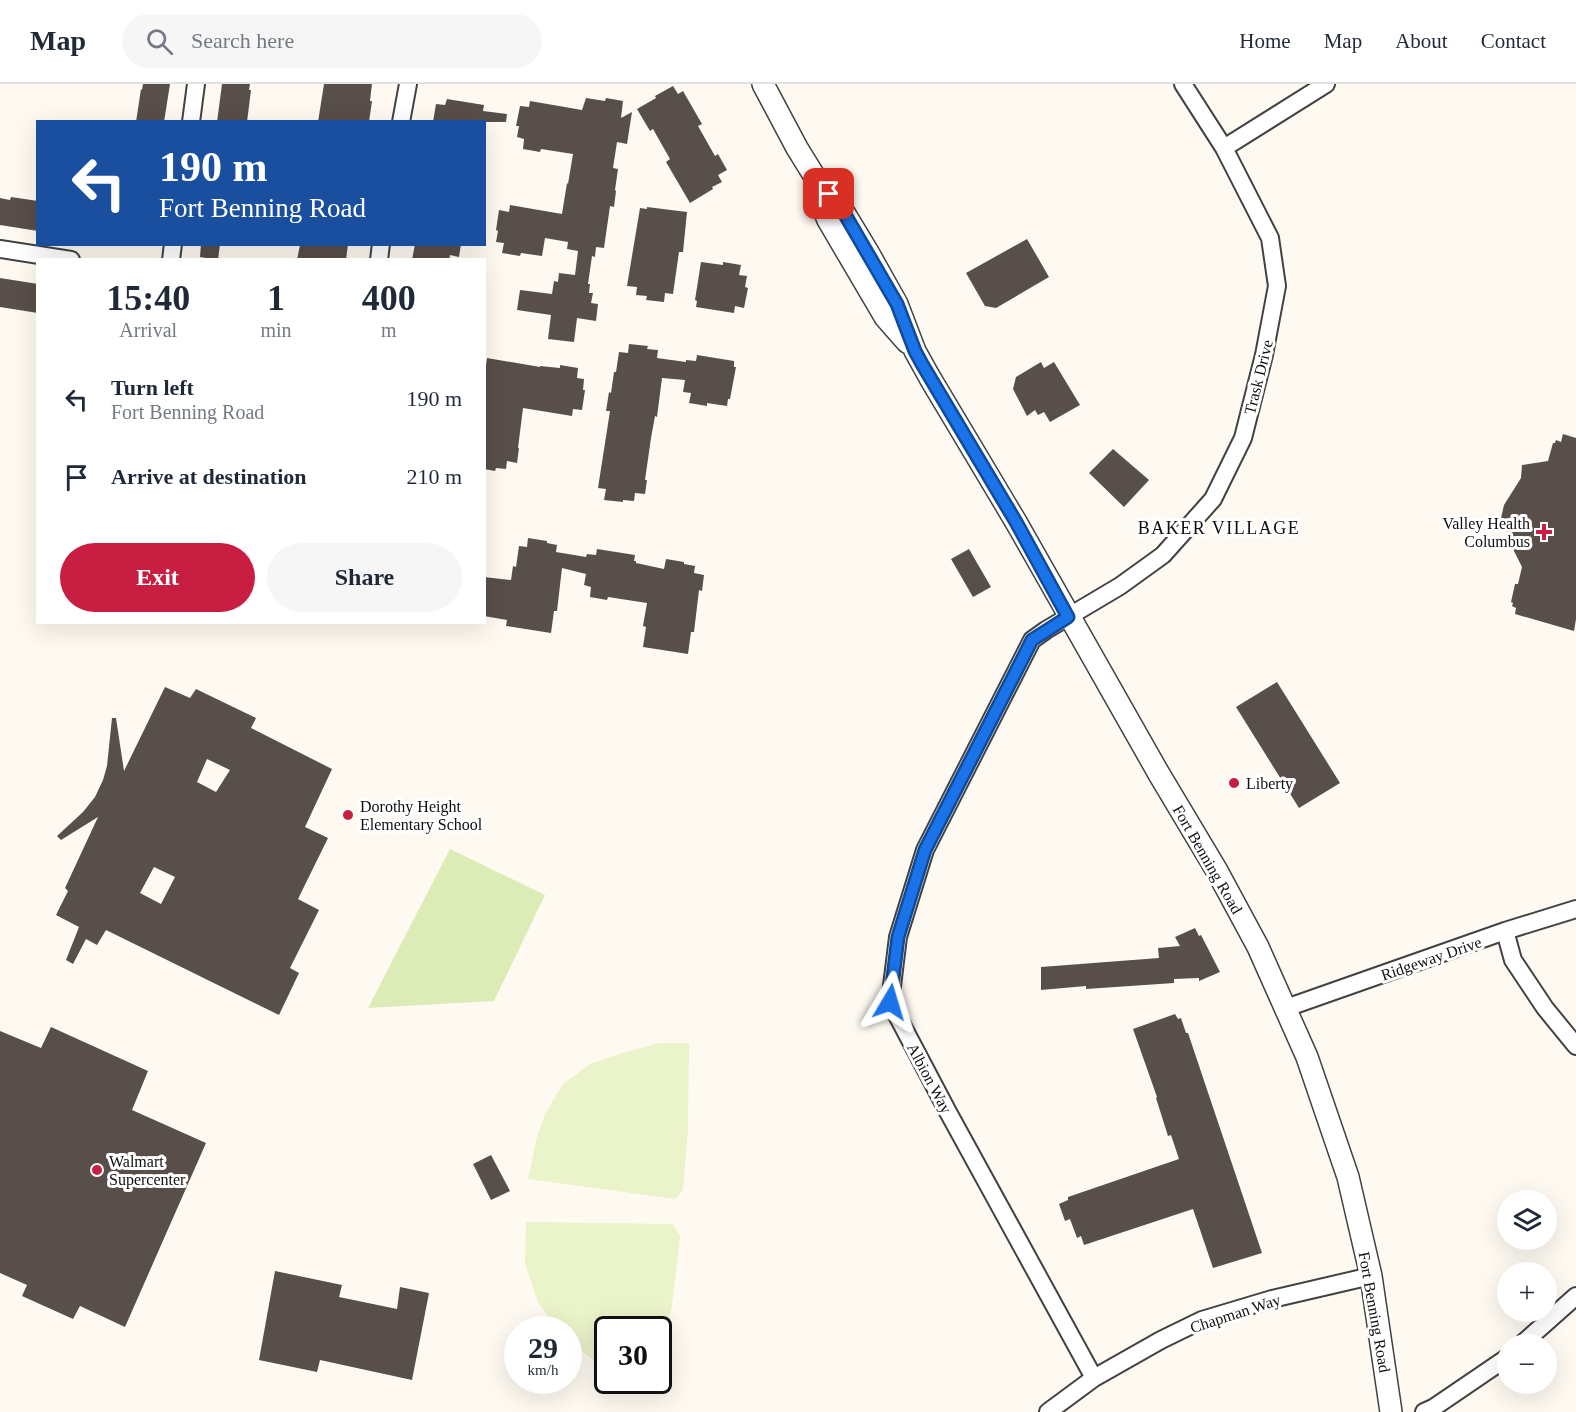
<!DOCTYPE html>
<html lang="en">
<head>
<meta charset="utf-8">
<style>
  :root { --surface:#fff; --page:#f6f6f7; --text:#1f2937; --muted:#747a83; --line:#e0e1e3; --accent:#c81e42 }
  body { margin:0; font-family:Georgia,serif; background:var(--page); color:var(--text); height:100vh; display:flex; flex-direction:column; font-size:22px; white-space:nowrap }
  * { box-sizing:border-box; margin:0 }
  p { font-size:20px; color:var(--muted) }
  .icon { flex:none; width:33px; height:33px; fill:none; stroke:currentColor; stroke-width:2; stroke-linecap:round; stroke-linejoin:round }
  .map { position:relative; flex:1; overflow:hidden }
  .details { position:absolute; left:36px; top:174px; width:450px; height:366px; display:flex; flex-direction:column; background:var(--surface); border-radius:0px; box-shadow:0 6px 24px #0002 }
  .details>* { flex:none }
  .banner { position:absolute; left:36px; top:36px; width:450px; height:126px; border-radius:0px; box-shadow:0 6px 24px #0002; background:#1a4fa0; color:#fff; overflow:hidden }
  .fabs { position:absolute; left:1497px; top:1106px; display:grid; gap:12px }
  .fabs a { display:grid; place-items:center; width:60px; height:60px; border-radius:50%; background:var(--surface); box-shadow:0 6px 24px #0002; font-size:30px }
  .speed { position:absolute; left:504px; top:1232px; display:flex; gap:12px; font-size:30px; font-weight:700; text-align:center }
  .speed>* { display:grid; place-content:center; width:78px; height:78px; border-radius:50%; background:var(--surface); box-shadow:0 6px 24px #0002; line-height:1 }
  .speed small { font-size:15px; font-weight:400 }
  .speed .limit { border:3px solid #111; border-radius:9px; background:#fff; color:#111 }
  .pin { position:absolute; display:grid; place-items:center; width:51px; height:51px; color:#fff; margin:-26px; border-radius:12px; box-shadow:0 3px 9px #0006 }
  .me { position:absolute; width:66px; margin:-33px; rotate:7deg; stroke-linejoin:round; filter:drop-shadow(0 0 4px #0008) }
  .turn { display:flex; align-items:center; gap:21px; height:126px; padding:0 24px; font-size:27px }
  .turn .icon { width:78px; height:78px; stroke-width:2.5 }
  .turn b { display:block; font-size:42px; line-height:51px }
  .eta { display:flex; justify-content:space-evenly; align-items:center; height:102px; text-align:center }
  .eta b { font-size:36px; font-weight:800; line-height:42px }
  .action { display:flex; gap:12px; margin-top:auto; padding:12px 24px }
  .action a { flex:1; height:69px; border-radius:36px; background:var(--accent); color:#fff; font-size:24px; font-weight:800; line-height:69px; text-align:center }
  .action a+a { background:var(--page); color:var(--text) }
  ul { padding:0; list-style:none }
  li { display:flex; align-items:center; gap:18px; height:78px; padding:0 24px }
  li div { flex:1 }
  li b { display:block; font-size:22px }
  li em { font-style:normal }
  header { display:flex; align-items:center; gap:36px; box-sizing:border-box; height:84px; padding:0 30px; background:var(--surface); border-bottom:2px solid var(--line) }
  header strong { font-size:28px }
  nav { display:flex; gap:33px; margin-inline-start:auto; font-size:21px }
  .search { width:420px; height:54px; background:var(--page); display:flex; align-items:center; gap:15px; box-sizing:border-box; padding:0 21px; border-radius:33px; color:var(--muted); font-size:22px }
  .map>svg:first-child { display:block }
  .green { fill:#dcecb7 }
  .pitch { fill:#ebf3ca }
  .building { fill:#584e4a; fill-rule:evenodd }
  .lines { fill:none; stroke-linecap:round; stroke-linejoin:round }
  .minor-casing { stroke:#424242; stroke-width:20 }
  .tertiary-casing { stroke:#424242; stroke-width:24 }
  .minor { stroke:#fff; stroke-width:16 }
  .tertiary { stroke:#fff; stroke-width:21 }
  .route-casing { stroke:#114b97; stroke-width:15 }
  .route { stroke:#1a73e8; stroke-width:10 }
  .poi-dot { fill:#c81e42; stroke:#fff; stroke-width:2 }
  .labels { text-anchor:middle; stroke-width:6; stroke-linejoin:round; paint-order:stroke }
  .street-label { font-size:16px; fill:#0f0f0f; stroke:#fff }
  .poi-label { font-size:16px; fill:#0f0f0f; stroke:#fff; text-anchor:start }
  .neighbourhood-label { font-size:18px; letter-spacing:1.5px; fill:#0f0f0f; stroke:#fff }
</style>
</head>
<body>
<header>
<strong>Map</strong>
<div class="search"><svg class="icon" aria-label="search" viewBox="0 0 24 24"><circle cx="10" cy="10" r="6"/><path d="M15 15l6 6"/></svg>Search here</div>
<nav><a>Home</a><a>Map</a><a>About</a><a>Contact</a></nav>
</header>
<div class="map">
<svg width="1576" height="1328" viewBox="0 0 1576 1328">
  <rect width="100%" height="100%" fill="#fffaf1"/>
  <path class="green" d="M450 765 545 811 494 917 368 924Z"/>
  <path class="pitch" d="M660 959H689L688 1046 683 1106 675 1115 528 1095 536 1057 545 1030 563 1000 590 980 622 969Z
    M526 1138 673 1140 680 1152 672 1221 659 1296 658 1245H608L607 1283 597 1279 569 1257 568 1245H557L538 1218 525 1180Z"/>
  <path class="building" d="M143 0H170L164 38H136L141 5 142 6Z
    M222 0H250L249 6H251L247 38H217Z
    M324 0H372L370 17H372L369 38H318Z
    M673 2 678 10 683 7 702 40 698 42 715 72 718 70 727 86 718 91 722 98 712 103 713 105 690 119 666 78 670 75 653 45 650 47 637 25 656 14 655 12Z
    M586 14 605 17 606 14 623 17 621 34 632 28 627 60 617 58 613 84 618 85 615 106 616 107 614 123 610 122 604 164 596 163 595 173 592 172 588 200H590L589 209H593L591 219 598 220 596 237 577 234 574 258 548 255 551 231 517 226 520 206 552 210 554 197 558 198 559 189 575 191 578 167 567 165 568 158 545 154 542 172 521 169 520 172 502 169 504 159 496 158 498 147 496 146 499 126 509 128 510 121 562 130 567 99 568 100 573 70 541 65 540 68 523 65 524 55 517 53 519 42H516L520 22 529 23 530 17 582 26Z
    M447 15 484 21 483 27 507 30 506 38H433L436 20 445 21Z
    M11 113 38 117V147L0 141V114L10 116Z
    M647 123 687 128 683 168H679L673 210 665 209 664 218 646 216 647 212 636 211 637 203 627 202 640 124 647 125Z
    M1027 155 1049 193 996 224 985 222 966 189Z
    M201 160H220L218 176 200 173Z
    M306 160H348L346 176H297L300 161 305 162Z
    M415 160H461L459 173 450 171 449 176H412Z
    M701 178 723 181V178L741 181 739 191 747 192 745 203 748 204 744 224 735 222 734 229 696 223 697 217 695 216Z
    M0 194 38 200V229L0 223Z
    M629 260 648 262 647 265 658 266 657 274 686 278V276L696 277 697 271 734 277V283H736L730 315H728L727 322 707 319V322L689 319 691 309 683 308 685 296 662 294 657 333 655 332 651 354 645 396H647L645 410 635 409 634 417 623 416V418L604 416 606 405 598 404 610 327H606L609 308 611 309 614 288H616L619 268 628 269Z
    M487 274 540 283V282L560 284V281L578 284 577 294 584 295 583 306H585L582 326 573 325 572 332 523 324 518 364H519L517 379 507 377 506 385 496 384 495 387 484 385V281H486Z
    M1041 278 1044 284 1054 278 1080 321 1050 338 1044 328 1038 331 1035 326 1027 332 1013 305 1016 293Z
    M1563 350 1576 354V535L1574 547 1515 530 1516 524 1512 522 1513 519 1511 518 1515 500H1518L1522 483 1514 467 1512 458 1513 456 1511 454 1512 449 1496 445 1499 434H1501L1504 421 1521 394 1522 381 1548 377 1553 359H1555L1556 356 1561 358Z
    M1113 365 1149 396 1124 423 1089 389Z
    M528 454 547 457V459L557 461 556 468 586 473 587 470 596 471 597 465 635 471 634 477H636V479L664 485 666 475 684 478V480L695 482 694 489 704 491 702 507 699 506 694 548H691L688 570 643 563 646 543 643 542 647 519 608 513 607 516 590 513 591 503 584 501 586 490 562 484 557 527H554L551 549 506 542 507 536 484 532V493L511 496 513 482 516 483 519 462 527 463Z
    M969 465 991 503 973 513 951 475Z
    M1277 598 1340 699 1299 724 1236 623Z
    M165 603 190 614 196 605 256 634 251 644 332 685 305 743 328 754 298 815 319 826 290 884 299 889 279 931 106 846 97 861 86 855 73 880 66 876 79 843 56 831 68 807 65 804 98 733 61 756 57 752 83 728 95 713 103 696 107 682 112 634H116L124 687ZM207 675 230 686 216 708 197 698ZM154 783 175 793 161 820 140 809Z
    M1195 844 1199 852 1201 851 1220 888 1199 897V894L1174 895V899L1086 905V902L1041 906V883L1159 874 1158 864 1180 862 1175 853Z
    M1175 930 1178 935 1181 934 1186 949H1188L1262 1169 1213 1184 1193 1125 1084 1161 1081 1152 1077 1154 1070 1135 1065 1137 1059 1120 1068 1116V1113L1179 1075 1171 1051 1168 1052 1156 1014 1157 1013 1133 945Z
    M51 943 148 987 132 1026 206 1059 125 1243 80 1222 73 1235 22 1212 27 1201 0 1189V947L41 964Z
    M491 1071 510 1107 491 1116 473 1080Z
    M275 1187 342 1201 339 1213 397 1225 400 1203 429 1209 412 1296 320 1276 317 1288 259 1276Z"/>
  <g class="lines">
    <defs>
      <path id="minor" d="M191 38 196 0
        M401 38 408 0
        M1224 64 1326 0
        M0 165 71 176
        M171 176 173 160
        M379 176 381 160
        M1505 847 1513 876 1545 924 1576 962
        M1286 924 1505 847 1576 825
        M1522 1260 1576 1212
        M1094 1294 948 1028 890 918 898 853 925 766 1032 556 1046 546 1120 502 1163 471 1213 415 1243 354 1264 271 1277 202 1270 154 1224 64 1183 0
        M1048 1328 1094 1294 1161 1256 1202 1236 1272 1215 1371 1192
        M1424 1328 1433 1324 1508 1273"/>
      <path id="tertiary" d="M763 0 797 64 818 98 840 122 869 170 897 220 915 267 930 294 1016 438 1159 690 1217 787 1258 863 1307 973 1348 1093 1371 1192 1391 1328
        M818 99 820 117 828 136 885 233 907 258"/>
    </defs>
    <use href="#minor" class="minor-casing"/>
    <use href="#tertiary" class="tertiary-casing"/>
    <use href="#minor" class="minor"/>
    <use href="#tertiary" class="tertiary"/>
  </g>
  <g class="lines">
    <defs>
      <path id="route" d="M829 110 840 122 897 220 915 267 922 280 1016 438 1068 533 1032 556 925 766 898 853 890 918"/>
    </defs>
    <use href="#route" class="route-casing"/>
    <use href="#route" class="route"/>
  </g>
  <g class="poi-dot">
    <path d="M1541 439h6v6h6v6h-6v6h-6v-6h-6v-6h6z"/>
    <circle cx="1234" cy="699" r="6"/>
    <circle cx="348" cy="731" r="6"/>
    <circle cx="97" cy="1086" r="6"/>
  </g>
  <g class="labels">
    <g class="street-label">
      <text transform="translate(1258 293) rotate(-76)" y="6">Trask Drive</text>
      <text transform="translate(1208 775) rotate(60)" y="6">Fort Benning Road</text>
      <text transform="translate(1431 874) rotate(-19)" y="6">Ridgeway Drive</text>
      <text transform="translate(930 994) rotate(62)" y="6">Albion Way</text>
      <text transform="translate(1375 1228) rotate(80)" y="6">Fort Benning Road</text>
      <text transform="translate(1235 1229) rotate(-18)" y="6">Chapman Way</text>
    </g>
    <g class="poi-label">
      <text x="1530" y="445" text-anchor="end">Valley Health<tspan x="1530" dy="18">Columbus</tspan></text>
      <text x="1246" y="705">Liberty</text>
      <text x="360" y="728">Dorothy Height<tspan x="360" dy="18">Elementary School</tspan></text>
      <text x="109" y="1083">Walmart<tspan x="109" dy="18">Supercenter</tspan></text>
    </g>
    <g class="neighbourhood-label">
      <text x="1219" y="450">BAKER VILLAGE</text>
    </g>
  </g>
</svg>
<div class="fabs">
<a><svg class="icon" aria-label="layers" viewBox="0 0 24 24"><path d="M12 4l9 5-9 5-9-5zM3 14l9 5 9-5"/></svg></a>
<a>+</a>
<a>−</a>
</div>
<div class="speed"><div>29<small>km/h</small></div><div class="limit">30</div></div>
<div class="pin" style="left:829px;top:110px;background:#d93025"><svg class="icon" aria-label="arrive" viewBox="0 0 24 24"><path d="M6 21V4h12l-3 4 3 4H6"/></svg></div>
<svg class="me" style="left:890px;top:918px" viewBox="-20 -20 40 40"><path d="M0-17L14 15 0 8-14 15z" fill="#1a73e8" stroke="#fff" stroke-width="4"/></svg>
<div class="banner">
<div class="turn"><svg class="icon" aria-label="left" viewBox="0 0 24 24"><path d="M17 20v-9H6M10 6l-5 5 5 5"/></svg><div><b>190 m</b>Fort Benning Road</div></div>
</div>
<section class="details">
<div class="eta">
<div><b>15:40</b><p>Arrival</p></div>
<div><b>1</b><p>min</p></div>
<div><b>400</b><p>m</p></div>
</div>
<ul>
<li><svg class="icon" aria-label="left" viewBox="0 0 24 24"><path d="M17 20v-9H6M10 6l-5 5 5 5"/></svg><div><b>Turn left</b><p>Fort Benning Road</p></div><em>190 m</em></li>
<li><svg class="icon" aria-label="arrive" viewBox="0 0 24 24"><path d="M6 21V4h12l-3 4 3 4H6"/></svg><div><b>Arrive at destination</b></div><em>210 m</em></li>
</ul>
<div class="action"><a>Exit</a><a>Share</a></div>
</section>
</div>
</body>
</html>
